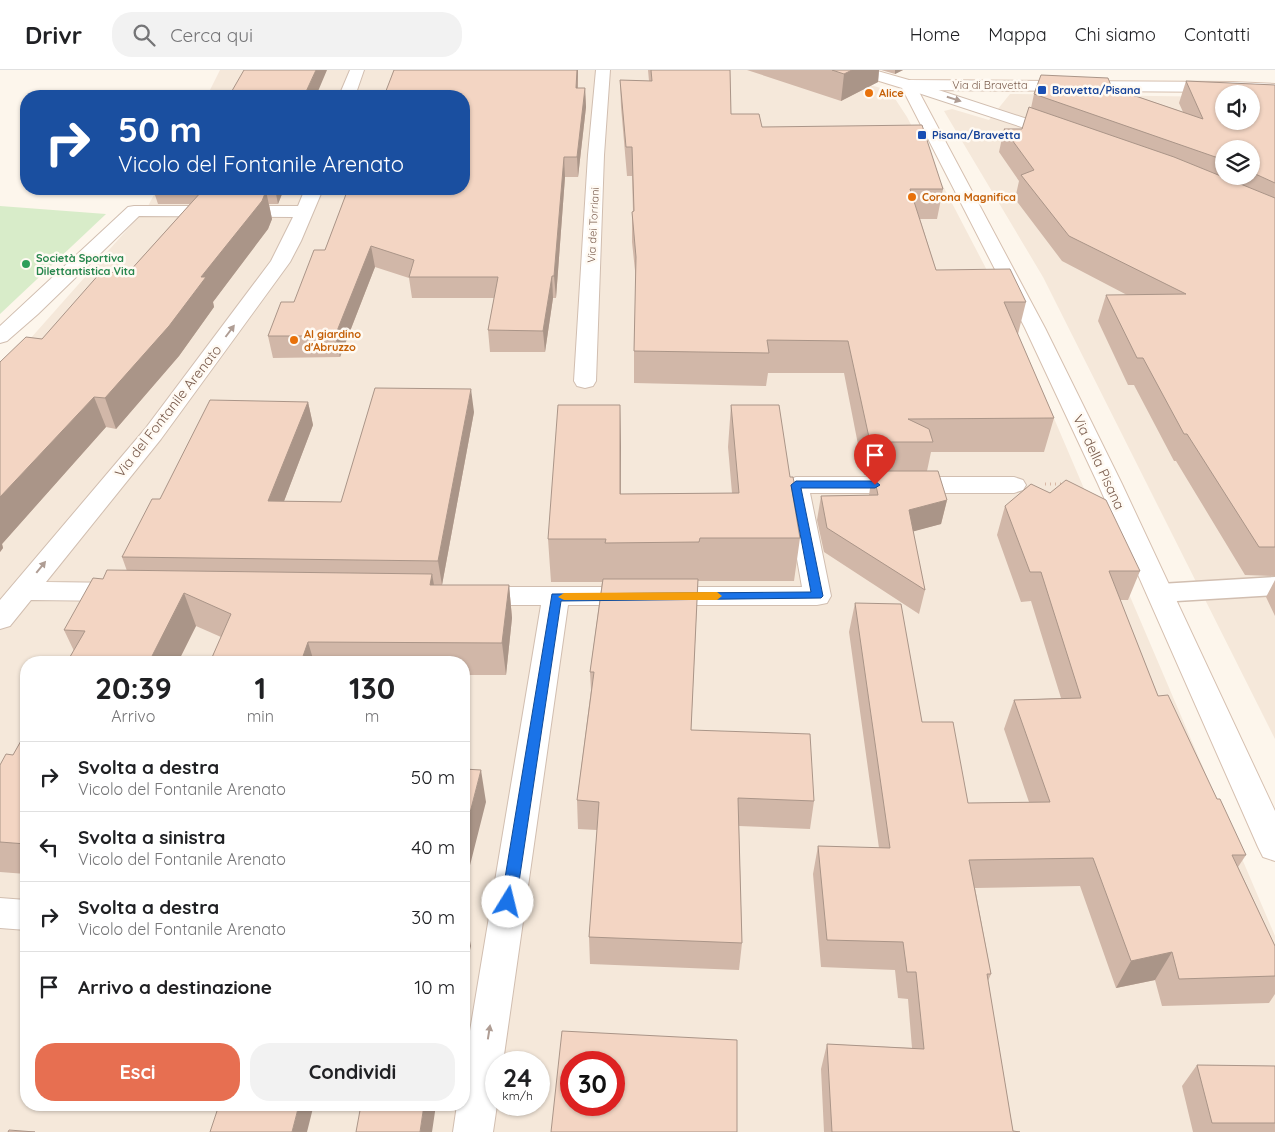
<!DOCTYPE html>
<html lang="it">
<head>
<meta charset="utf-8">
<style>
  :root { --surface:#fff; --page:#f2f2f2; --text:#202124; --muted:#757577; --line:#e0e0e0; --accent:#e76f51 }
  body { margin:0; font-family:Quicksand,sans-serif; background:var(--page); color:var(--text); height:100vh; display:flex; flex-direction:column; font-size:19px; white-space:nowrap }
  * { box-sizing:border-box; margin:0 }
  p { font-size:16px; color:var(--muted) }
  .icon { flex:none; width:28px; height:28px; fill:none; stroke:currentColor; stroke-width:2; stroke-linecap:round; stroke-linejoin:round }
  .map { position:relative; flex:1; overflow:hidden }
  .drawer { position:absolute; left:20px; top:586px; width:450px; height:455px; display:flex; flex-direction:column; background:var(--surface); border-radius:20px; box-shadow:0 1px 4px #0004 }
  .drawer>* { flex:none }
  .hud { position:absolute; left:20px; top:20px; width:450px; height:105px; border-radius:20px; box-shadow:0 1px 4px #0004; background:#1a4fa0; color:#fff; overflow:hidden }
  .buttons { position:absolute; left:1215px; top:15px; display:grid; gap:10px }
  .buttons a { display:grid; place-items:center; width:45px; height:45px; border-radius:50%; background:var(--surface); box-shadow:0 1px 4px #0004; font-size:25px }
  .speed { position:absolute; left:485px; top:981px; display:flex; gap:10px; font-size:25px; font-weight:700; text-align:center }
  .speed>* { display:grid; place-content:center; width:65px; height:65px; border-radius:50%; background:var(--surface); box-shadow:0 1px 4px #0004; line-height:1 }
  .speed small { font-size:12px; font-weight:400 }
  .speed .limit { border:8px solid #d22; background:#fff; color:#111 }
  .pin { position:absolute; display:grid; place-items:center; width:42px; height:42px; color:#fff; margin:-51px -21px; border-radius:50% 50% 50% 0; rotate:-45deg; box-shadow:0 0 5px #0007 }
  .pin .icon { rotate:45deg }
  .me { position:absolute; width:55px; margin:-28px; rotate:9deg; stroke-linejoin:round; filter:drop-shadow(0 0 4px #0008) }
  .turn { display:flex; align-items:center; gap:18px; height:105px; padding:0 15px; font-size:22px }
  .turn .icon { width:65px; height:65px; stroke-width:2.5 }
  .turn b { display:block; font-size:35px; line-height:42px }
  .eta { display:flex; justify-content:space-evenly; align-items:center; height:85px; text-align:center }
  .eta b { font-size:30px; font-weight:800; line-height:35px }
  .button { display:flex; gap:10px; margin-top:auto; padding:10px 15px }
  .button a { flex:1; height:58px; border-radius:20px; background:var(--accent); color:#fff; font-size:20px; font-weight:800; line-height:58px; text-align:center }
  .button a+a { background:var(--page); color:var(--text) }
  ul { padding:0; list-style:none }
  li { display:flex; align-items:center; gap:15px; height:70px; padding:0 15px; border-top:1px solid var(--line) }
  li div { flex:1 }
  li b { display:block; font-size:19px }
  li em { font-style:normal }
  header { display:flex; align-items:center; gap:30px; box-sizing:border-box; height:70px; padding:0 25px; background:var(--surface); border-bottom:1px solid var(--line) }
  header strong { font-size:24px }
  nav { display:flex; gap:28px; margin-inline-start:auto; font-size:18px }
  .search { width:350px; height:45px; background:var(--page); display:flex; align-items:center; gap:12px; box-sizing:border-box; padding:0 18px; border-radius:20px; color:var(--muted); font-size:19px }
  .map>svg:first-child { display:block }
  .residential { fill:#f5e8da; fill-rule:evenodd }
  .green { fill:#d8ecc9 }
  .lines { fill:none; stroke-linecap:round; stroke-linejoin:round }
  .service-casing { stroke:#d1beb0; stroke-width:3 }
  .minor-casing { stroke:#d1beb0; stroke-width:2 }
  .secondary-casing { stroke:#d6c0b0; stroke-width:2 }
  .path { stroke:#d9b8a5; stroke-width:3; stroke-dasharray:1 4; stroke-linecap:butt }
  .service { fill:#fff; fill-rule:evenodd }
  .minor { fill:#fff; fill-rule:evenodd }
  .secondary { fill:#fff; fill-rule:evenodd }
  .wall { fill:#d1b7a8; fill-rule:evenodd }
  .shaded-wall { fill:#aa9588 }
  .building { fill:#f3d5c3; stroke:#aa9588; fill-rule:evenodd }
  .oneway { fill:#af9d94 }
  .route { fill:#1a73e8; stroke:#114b97 }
  .slow { fill:#f59e0b }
  .transit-dot { fill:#1a4fb4; stroke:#fffaf3; stroke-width:2 }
  .food-dot { fill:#e8710a; stroke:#fffaf3; stroke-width:2 }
  .leisure-dot { fill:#2e9e5b; stroke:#fffaf3; stroke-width:2 }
  .labels { text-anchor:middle; stroke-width:5; stroke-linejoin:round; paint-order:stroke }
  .far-street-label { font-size:11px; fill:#7a5c4d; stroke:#fffaf3 }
  .far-transit-label { font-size:11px; font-weight:bold; fill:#164399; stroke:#fffaf3; text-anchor:start }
  .far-food-label { font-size:11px; font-weight:bold; fill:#c56008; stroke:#fffaf3; text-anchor:start }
  .far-leisure-label { font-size:11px; font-weight:bold; fill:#27864d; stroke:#fffaf3; text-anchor:start }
  .street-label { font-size:14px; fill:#7a5c4d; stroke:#fffaf3 }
</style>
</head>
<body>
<header>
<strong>Drivr</strong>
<div class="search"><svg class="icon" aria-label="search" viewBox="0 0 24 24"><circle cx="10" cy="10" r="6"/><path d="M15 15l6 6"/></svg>Cerca qui</div>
<nav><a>Home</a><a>Mappa</a><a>Chi siamo</a><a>Contatti</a></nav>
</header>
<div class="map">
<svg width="1275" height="1062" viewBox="0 0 1275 1062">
  <rect width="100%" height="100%" fill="#fdf6ec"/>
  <path class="residential" d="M220 0H822L890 21 907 47 1003 231 1018 264 1275 866V1062H0V295L22 278 148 136 157 119H464V26H207ZM26 592H464V1035H26ZM496 992H539V1035H496ZM571 992H614V1035H571Z
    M1010 24 1224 27V51H1251L1275 28V669L1043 207 944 41 952 39 989 50ZM1224 79H1251V106H1224Z"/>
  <path class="green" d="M0 136 106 144 0 244Z"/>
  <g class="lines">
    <defs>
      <path id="service" d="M1275 507V525L1160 532 1151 529 1147 523 1151 517 1160 514Z"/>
      <path id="minor" d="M350 0H364L355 26H339Z
        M596 0H610L604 85 596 311 593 316 585 318 577 316 574 311 588 85Z
        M908 10 1064 61 1066 64 1064 67H1052L903 18 900 15 903 12Z
        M305 119H323L301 171 290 192 161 369 46 512 123 513 133 515 137 522 133 529 123 531 31 530 10 556 0 559V530L145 359 271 191 293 147 139 146 38 244 7 271 0 273V256L128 137 134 136H298Z
        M796 407H1014L1023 410 1026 415 1023 420 1014 423H810L831 526 827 533 817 535H568L503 992H496L497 1035 493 1062H453L457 1035H464V997L541 535H474L464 533 460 526 464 519 474 517H802L784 415 787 410Z
        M0 828 26 830V860L0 858Z"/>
      <path id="secondary" d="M851 0H874L909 10 1233 12 1275 14V24L1233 22 918 20 1045 258 1122 414 1275 741V791L1263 787 1258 777 1098 414 1025 258 902 18 853 3Z"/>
    </defs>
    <use href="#service" class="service-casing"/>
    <use href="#minor" class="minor-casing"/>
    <use href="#secondary" class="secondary-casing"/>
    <path class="path" d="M1045 414H1064"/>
    <use href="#service" class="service"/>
    <use href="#minor" class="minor"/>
    <use href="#secondary" class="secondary"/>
  </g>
  <path class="wall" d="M394 0H578V18H585L586 37 578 107H565L556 228H553L545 282H490L488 260 494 228H412L409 208 375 197 340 287 273 288 268 266 294 232 325 180Z
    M648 0H730L731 44 762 57 943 119 937 149H920L936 200 1026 232 1018 264H1017L1054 348 1044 382H931L927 401 947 430 941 454 913 461 925 520 919 544 824 482 817 450 821 426 869 425 872 405H864L844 303H768L766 316 634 313V281L636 210 632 172V142H633L632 106H627L621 37 620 10 649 11Z
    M747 0H879L878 12 841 31Z
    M881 0H903L895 4Z
    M1186 11 1275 15V506L1245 505 1176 391H1174L1134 315H1128L1098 251 1106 225H1127L1062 191 1015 129 1019 111 999 82 1004 59H1022L1031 38 1034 24 1112 18 1183 42 1179 33ZM1224 79H1251V106H1224Z
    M153 119H284L278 134H269L272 149 268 159 213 232 214 237 179 286 116 359 106 357 2 474 3 478 0 482V292L42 269 128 203 190 134H158Z
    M308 332 313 355 284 431 341 432 474 342 442 515H434H509L512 548 506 605H464V592H210L221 567 196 556 178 592H67L74 581 64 560 103 509 127 501 122 487 160 429Z
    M620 335 621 424 732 423 728 377 731 335 790 407 795 417 794 429 800 468 794 511H698L691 660 814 731 810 759 739 756 742 873 739 900 590 894 589 867 597 760 578 759 577 730 591 620 590 602 602 512H551L548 469Z
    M1005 436 1140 501 1128 530H1120L1158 626 1217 729 1246 785 1238 797 1275 876V924L1269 933 1162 936 1155 910 1116 918 1080 816 975 818 991 904 988 911 1013 1061 1020 1062H824L821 999 827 974 912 978 908 929 898 928 895 900 821 897 813 804 818 776 879 778 849 562 855 533 968 733 1029 732 1004 659 1014 630 1061 628 1031 531 1021 532 997 465Z
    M1275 510V546L1266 527Z
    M26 662V804L0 802V695L13 685Z
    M1197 995 1275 996V1062H1193L1182 1016Z"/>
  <path class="shaded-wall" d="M316 0H327L316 26H304Z
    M577 0H578L577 37 576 18Z
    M852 0H879L878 12 841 31 844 4Z
    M895 0H903L895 4Z
    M585 18 586 37 578 107 577 87Z
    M564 87 565 107 556 228 554 206Z
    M275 119H284L278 134Z
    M266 121 272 149 268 159 213 232 214 237 179 286 116 359 105 328 201 207Z
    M371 176 375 197 340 287 335 266Z
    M552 206 553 228 545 282 543 261Z
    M471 319 474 342 442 515 438 491Z
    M94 327 106 357 2 474 3 478 0 482V427Z
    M308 332 313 355 275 455 268 431Z
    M620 335 621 377 620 467Z
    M947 430 941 454 904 464 909 440Z
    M432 504 438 537 430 515Z
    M509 515 512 548 506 605 502 573Z
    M184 523 196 556 178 592H149Z
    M308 572 314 592H301Z
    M481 700 486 732 464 819V766Z
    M465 845 471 876 464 905V850Z
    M1172 882 1155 910 1116 918 1131 891Z
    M299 1035H311L313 1038 307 1062H292Z
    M424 1035H436L432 1062H420Z"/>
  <path class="building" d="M244 0H316L304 26H229Z
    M394 0H577L576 18H585L577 87H564L554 206H552L543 261 488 260 498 207H409L414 190 371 176 335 266H268L281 232H294L314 180H325L348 119H464V26H384Z
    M651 0H730L731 44H759L762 57 922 55 943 119H910L936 200 1010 199 1026 232H1004L1054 348 908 349 929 359 933 372H870L848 271 767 270 769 283 634 281 636 187 632 142 634 141 632 77H626L620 10 652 11Z
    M832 0H852L844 4Z
    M1041 5 1108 8 1112 18 1203 49 1186 11 1275 15V113L1251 102V79H1224V90L1034 24ZM1224 24H1251V51H1224Z
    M1029 37 1174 87 1275 128V477H1259L1187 364H1184L1143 288H1137L1106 225 1186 224 1069 166 1021 105 1034 100 1004 59H1022Z
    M202 121H266L262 131 201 207H206L169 256 105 328 94 327 0 427V292L26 267 42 269 101 202 128 203Z
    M375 318 471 319 438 491 122 487 152 429H160L210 330 308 332 268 431 341 432Z
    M558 335H620V424L739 423 731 335H779L790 407H793L795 417 791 415 800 468H700L699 472 605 473 606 469H548Z
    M873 401H938L947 430 909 440 925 520 827 458 821 426 878 425Z
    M1066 410 1106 430 1140 501H1109L1158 626 1168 625 1217 729H1220L1246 785H1232L1275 876V906L1179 909 1172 882 1131 891 1093 788 969 790 991 904H987L1013 1061 1020 1062H832L827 974 924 979 916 902H907L903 872 827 870 818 776 890 778 855 533 901 534 922 652H953L968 733 1050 732 1014 630 1081 628 1041 502H1030L1005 436 1031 414 1050 423Z
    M107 500 432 504 430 515H509L502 573 308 572 301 592H210L231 544 184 523 149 592H67L85 561 64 560 93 508 103 509Z
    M603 509H698L691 660 810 664 814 731 738 728 742 873 589 867 599 732 577 730 594 602H590Z
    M26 662V774L0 772V695L6 684 13 685Z
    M464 699 481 700 464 766Z
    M562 961 737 970V1062H551ZM571 992H614V1035H571Z
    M1197 995 1275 996V1053H1212Z
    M219 1035H299L292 1062H210Z
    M361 1035H424L420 1062H356Z
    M9 1060 35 1062H8Z"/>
  <defs><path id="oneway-solid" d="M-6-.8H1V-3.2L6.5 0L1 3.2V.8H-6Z" transform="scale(1.25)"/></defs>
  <g class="oneway">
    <use href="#oneway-solid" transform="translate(954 29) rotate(17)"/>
    <use href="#oneway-solid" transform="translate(230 261) rotate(-53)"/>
    <use href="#oneway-solid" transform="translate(41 497) rotate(-51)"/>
    <use href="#oneway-solid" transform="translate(489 962) rotate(-81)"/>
  </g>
  <path class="route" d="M796 411H875L880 415 875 418H801L823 526 821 528 561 531 516 832 514 837 508 839 503 837 501 832 552 524 811 522 791 415Z"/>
  <path class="slow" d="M717 522 722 526 717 530H564L558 527 564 523Z"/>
  <g class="transit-dot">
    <rect x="1037" y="15" width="10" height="10" rx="2.5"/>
    <rect x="917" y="60" width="10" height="10" rx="2.5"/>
  </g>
  <g class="food-dot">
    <circle cx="869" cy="23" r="5"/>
    <circle cx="912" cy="127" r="5"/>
    <circle cx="294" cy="270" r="5"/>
  </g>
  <circle class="leisure-dot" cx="26" cy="194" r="5"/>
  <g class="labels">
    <g class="far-street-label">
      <text x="990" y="19">Via di Bravetta</text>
      <text transform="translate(593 155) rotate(-87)" y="4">Via dei Torriani</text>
    </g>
    <g class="far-transit-label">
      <text x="1052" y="24">Bravetta/Pisana</text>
      <text x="932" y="69">Pisana/Bravetta</text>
    </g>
    <g class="far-food-label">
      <text x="879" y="27">Alice</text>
      <text x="922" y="131">Corona Magnifica</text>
      <text x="304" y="268">Al giardino<tspan x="304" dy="13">d'Abruzzo</tspan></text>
    </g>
    <g class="far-leisure-label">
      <text x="36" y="192">Società Sportiva<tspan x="36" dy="13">Dilettantistica Vita</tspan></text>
    </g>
    <g class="street-label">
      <text transform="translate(168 341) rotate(-52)" y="5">Via del Fontanile Arenato</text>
      <text transform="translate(1099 392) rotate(65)" y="5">Via della Pisana</text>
    </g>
  </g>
</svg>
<div class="buttons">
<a><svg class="icon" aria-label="sound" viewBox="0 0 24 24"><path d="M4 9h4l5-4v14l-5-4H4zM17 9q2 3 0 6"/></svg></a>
<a><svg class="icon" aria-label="layers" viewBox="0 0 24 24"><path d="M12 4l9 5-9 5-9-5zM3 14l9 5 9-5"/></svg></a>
</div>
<div class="speed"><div>24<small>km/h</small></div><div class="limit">30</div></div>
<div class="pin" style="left:875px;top:415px;background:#d93025"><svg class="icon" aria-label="arrive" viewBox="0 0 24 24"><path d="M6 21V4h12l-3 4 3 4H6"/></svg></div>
<svg class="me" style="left:508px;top:832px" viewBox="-20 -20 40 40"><circle r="19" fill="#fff"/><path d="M0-13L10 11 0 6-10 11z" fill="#1a73e8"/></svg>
<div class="hud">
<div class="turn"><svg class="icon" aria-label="right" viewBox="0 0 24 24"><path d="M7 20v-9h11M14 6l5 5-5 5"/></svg><div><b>50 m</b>Vicolo del Fontanile Arenato</div></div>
</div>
<section class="drawer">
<div class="eta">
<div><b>20:39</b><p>Arrivo</p></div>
<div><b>1</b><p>min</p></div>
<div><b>130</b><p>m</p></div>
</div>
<ul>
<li><svg class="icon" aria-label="right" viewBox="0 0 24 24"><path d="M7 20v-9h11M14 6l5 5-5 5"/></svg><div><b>Svolta a destra</b><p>Vicolo del Fontanile Arenato</p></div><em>50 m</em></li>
<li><svg class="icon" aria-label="left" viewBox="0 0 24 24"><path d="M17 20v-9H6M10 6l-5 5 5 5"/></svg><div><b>Svolta a sinistra</b><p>Vicolo del Fontanile Arenato</p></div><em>40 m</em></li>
<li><svg class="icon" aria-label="right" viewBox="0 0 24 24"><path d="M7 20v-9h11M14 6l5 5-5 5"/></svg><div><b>Svolta a destra</b><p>Vicolo del Fontanile Arenato</p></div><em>30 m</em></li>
<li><svg class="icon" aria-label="arrive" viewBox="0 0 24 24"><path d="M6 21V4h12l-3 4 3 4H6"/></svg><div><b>Arrivo a destinazione</b></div><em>10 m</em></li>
</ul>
<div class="button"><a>Esci</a><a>Condividi</a></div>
</section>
</div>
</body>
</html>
